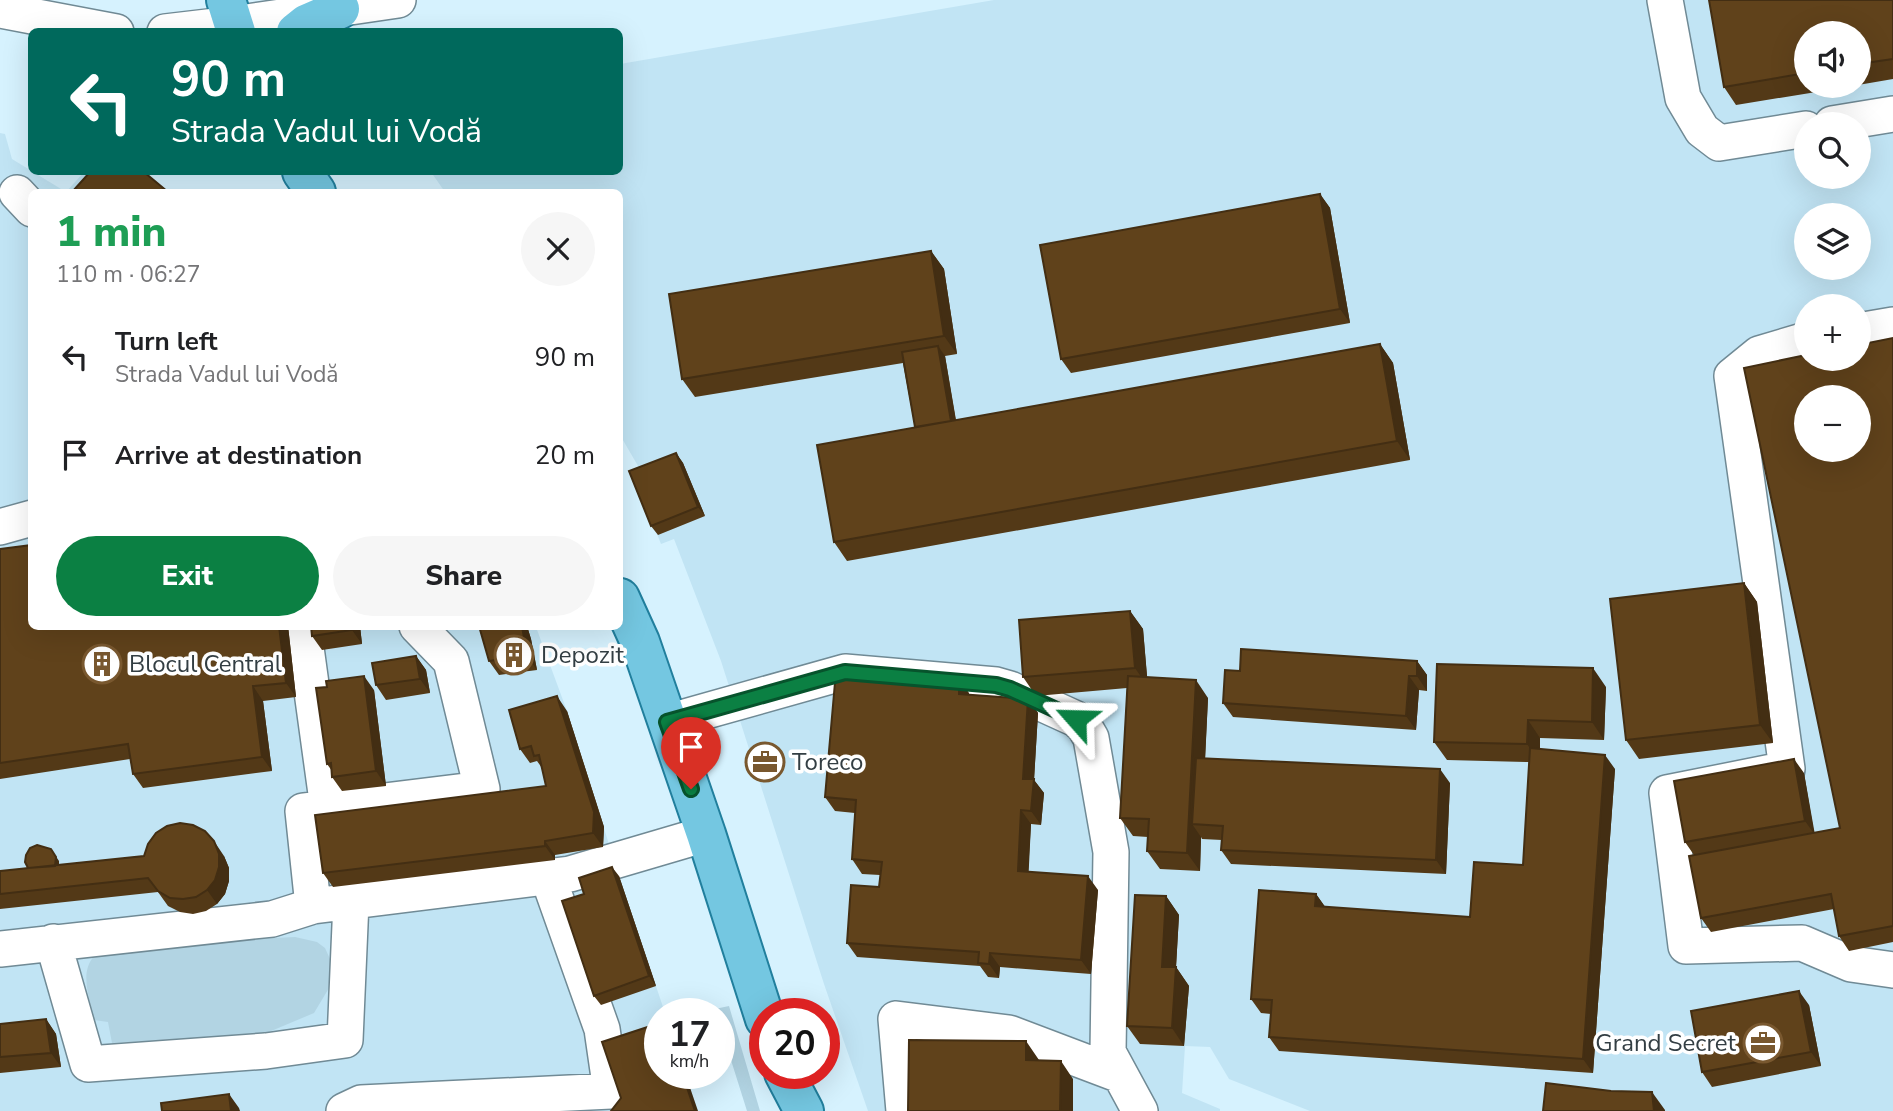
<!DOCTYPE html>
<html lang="en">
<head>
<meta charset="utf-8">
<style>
  :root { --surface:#fff; --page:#f6f6f6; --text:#202124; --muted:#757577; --accent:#0b8043 }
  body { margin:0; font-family:"Nunito Sans",sans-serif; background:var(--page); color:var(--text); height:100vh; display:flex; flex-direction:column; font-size:26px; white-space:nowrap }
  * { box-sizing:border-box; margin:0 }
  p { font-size:23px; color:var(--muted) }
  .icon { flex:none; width:38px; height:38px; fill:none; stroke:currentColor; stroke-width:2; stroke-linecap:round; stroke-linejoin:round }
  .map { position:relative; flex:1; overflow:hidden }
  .panel { position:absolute; left:28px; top:189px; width:595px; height:441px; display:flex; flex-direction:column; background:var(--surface); border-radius:10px; box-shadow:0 7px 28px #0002 }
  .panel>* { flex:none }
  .guide { position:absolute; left:28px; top:28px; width:595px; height:147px; border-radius:10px; box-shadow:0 7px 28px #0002; background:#00695c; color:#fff; overflow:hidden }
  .controls { position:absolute; left:1794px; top:21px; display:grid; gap:14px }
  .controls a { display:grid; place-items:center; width:77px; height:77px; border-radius:50%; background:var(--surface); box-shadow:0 7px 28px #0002; font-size:35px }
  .speed { position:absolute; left:644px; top:998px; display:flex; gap:14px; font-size:35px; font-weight:700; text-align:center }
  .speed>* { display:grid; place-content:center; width:91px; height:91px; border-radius:50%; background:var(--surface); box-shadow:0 7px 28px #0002; line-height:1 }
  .speed small { font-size:18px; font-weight:400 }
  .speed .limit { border:10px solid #d22; background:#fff; color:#111 }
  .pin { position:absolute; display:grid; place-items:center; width:60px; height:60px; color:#fff; margin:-72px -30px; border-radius:50% 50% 50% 0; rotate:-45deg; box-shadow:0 0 7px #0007 }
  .pin .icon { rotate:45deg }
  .me { position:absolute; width:77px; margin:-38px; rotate:295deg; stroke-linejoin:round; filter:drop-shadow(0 0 5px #0008) }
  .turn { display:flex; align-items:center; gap:24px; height:147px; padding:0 28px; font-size:32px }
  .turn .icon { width:91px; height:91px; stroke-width:2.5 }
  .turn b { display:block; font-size:49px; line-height:60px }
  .round { display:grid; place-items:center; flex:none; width:74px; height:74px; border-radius:37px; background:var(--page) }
  .overview { display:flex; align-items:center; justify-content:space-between; height:119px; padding:0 28px }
  h1 { font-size:42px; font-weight:800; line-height:52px; color:#1e9e55 }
  .button { display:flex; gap:14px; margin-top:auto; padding:14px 28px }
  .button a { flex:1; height:80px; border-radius:42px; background:var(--accent); color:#fff; font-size:28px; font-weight:800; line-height:80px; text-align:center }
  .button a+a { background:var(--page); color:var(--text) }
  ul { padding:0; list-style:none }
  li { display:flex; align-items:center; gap:21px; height:98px; padding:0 28px }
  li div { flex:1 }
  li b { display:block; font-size:26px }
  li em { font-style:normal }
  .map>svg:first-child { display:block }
  .built { fill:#c1e4f4; fill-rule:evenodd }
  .green { fill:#b2d4e3 }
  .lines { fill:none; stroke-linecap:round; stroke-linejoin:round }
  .minor-casing { stroke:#708a95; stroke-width:38 }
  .major-casing { stroke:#217f9d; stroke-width:42 }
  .minor { stroke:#fff; stroke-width:35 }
  .major { stroke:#74c7e1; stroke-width:38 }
  .wall { fill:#533917 }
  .shaded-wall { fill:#432e13 }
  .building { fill:#60421b; stroke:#432e13; stroke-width:2; fill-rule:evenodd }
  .route-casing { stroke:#07532c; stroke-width:18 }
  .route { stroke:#0b8043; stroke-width:12 }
  .labels { text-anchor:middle; stroke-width:7; stroke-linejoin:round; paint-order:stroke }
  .poi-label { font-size:24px; fill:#333e43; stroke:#fff; text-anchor:start }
</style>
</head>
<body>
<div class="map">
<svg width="1893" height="1111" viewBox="0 0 1893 1111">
  <rect width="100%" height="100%" fill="#d6f2fe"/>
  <path class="built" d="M994 0H1893V1111H1310L1229 1079 1210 1047 1185 1046 1182 1093 1220 1109V1111H868L824 984 721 661 674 539 661 544 636 481 645 478 620 435V192H445L431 172H620V64ZM1806 33H1858V86H1806ZM1806 124H1858V177H1806ZM1806 215H1858V268H1806ZM1806 306H1858V359H1806ZM1806 397H1858V450H1806Z
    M0 133 5 134 12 159 66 192 84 172H135L160 192H32V626L536 627 567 711 619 876 665 1013H660V1073H685L698 1111H0Z"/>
  <path class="green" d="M295 937 317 942 325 948 330 959 333 971 332 983 314 1013 264 1034 112 1043 108 1022 94 1020C88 991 75 962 108 946Z
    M729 1006 760 1111H747L719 1022V1013H717L715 1009Z"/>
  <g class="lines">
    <defs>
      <path id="minor" d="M1665 0 1683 98 1702 130 1719 143 1806 129
        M0 10 116 32
        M165 32 233 24 398 0
        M1832 124 1893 114
        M17 193 32 209
        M1858 331 1893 325
        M1806 340 1759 354 1732 376 1787 769 1667 793 1686 946 1802 943 1851 964 1893 970
        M0 527 32 518
        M303 626 328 808
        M417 626 451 661 482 789 303 811 313 906 570 874 706 834
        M667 722 845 672 996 685 1010 689 1076 719 1084 726 1091 738 1111 852 1108 1052 1140 1111
        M53 942 88 1064 266 1051 345 1040 351 902
        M0 949 272 919 313 906
        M344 1111 361 1103 611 1091 602 1029 548 877
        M904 1111 896 1019 1009 1033 1120 1075"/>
      <path id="major" d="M226 0 236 32
        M296 32 306 24 340 9
        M302 172 316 192
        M620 598 640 642 706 834 765 1019
        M784 1073 804 1111"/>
    </defs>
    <use href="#minor" class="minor-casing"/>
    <use href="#major" class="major-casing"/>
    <use href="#minor" class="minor"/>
    <use href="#major" class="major"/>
  </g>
  <path class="wall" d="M1709 0H1893V79L1858 85V33H1806V86H1853L1736 105 1724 87Z
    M1320 194 1330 208 1350 323 1071 373 1061 359Z
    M931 251 944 269 957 354 945 356 956 420 1380 344 1393 363 1410 460 847 561 834 542 915 428 903 363 695 397 682 379Z
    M1893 338V942L1849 951 1839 936 1834 909 1711 932 1701 918 1694 855 1685 842 1804 773 1814 833 1840 828Z
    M676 453 683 463 705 516 658 535 651 526Z
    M0 549 288 626 296 697 263 701 272 771 143 788 133 774 130 759 0 779Z
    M1744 583 1757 602 1773 743 1639 759 1626 740Z
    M1130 611 1143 629 1147 677 1208 698 1205 758 1450 783 1446 874 1231 864 1221 850 1222 840 1202 839 1201 837 1200 871 1160 869 1147 851 1148 837 1133 836 1120 818 1127 688 1036 696 1023 677Z
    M360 626 362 644 322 650 312 636Z
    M479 626H527L531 639 537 670 499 675 489 661Z
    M416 656 426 670 430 693 386 700 376 685Z
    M1417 661 1427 675V691L1419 690 1416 730 1233 717 1223 703 1240 671Z
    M1606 687 1604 740 1540 738V749L1615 769 1593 1073 1279 1051 1269 1037 1271 1014 1261 1013 1251 999 1316 894 1325 907 1470 917 1523 865 1529 762 1447 760 1434 742Z
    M374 690 386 786 342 791 332 777V771L327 764Z
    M969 693V695L1028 699 1038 713 1034 780 1044 793 1041 825 1031 824 1028 872 1098 890 1091 974 1000 967 999 978 988 977 980 966 857 957 847 943 879 887 880 875 862 874 852 859 855 813 835 811 825 797Z
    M567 711 604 827 603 847 555 855V860L333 887 323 873 546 786 542 768 537 761 530 763 520 749Z
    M224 856 229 868V881L225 894 217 904 206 911 193 914 180 912 168 906 158 892 0 909V871L28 868 59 861V865Z
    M619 876 656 986 601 1005 594 996 584 894Z
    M1166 896 1179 915 1176 967 1189 986 1184 1046 1140 1044 1127 1026Z
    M1809 1005 1821 1066 1712 1087 1702 1072Z
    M46 1019 56 1034 61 1067 0 1073V1024Z"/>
  <path class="shaded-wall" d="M1320 194 1330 208 1350 323 1340 309Z
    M931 251 944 269 957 354 944 336Z
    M1380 344 1393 363 1410 460 1397 441Z
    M938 346 945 356 959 440 953 431Z
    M676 453 683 463 705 516 698 507Z
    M1744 583 1757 602 1773 743 1760 725Z
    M1130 611 1143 629 1148 687 1135 668Z
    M279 626H288L296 697 286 683Z
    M351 626H360L362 644 352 630Z
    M522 626H527L531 639 537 670 527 656Z
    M416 656 426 670 430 693 420 679Z
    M1417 661 1427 675V691L1417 676Z
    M1593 668 1606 687 1604 740 1592 722Z
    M364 676 374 690 386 786 376 771Z
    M1409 676 1419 690 1416 730 1406 716Z
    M959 679 969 693V708L959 694Z
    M1196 680 1208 698 1202 825 1192 824 1201 837 1200 871 1187 853Z
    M253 686 263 701 272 771 262 757Z
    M557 696 567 711 604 827 603 847 593 833Z
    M1028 699 1038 713 1034 780 1044 793 1041 825 1031 811 1023 779Z
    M1528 720 1540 738V763L1527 744Z
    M1605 755 1615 769 1593 1073 1583 1059Z
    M1794 759 1804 773 1815 835 1805 821Z
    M1440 769 1450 783 1446 874 1436 860Z
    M1021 810 1031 824 1028 885 1018 871Z
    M214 841 224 856 229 868V881L225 894 217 904 207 890Z
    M545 841 555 855V860L545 846Z
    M51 849 59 861 58 870 50 872Z
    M612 867 619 876 656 986 649 976Z
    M1088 876 1098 890 1091 974 1081 960Z
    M1316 894 1326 908 1315 906Z
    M1166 896 1179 915 1176 967 1189 986 1184 1046 1172 1028 1162 967Z
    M990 953 1000 967 999 978 989 964Z
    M1799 991 1809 1005 1821 1066 1811 1052Z
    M46 1019 56 1034 61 1067 51 1053Z
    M1026 1041 1039 1060H1026Z
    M1061 1061 1073 1079V1111H1060Z
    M682 1073H685L698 1111H695Z
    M1652 1092 1665 1110V1111H1654Z
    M229 1094 239 1108 240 1111H231Z"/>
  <path class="building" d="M1709 0H1893V59L1858 64V33H1806V73L1724 87Z
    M90 172H144L168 192H72Z
    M1320 194 1340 309 1061 359 1040 245Z
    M931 251 944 336 682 379 669 294Z
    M1893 338V926L1839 936 1831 894 1701 918 1689 856 1840 828 1744 368 1806 355V359H1858V345ZM1806 397H1858V450H1806Z
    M1380 344 1397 441 834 542 817 445Z
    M938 346 951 421 915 427 902 352Z
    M676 453 698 507 651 526 629 471Z
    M32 545V626H279L286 683 253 686 262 757 133 774 128 744 0 763V549Z
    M1744 583 1760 725 1626 740 1610 599Z
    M1130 611 1135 668 1023 677 1019 620Z
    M311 626H351L352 630 312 636Z
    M479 626H522L527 656 489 661Z
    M1241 649 1417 661V676H1409L1406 716 1223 703 1225 670 1240 671Z
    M416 656 420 679 376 685 372 663Z
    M1437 664 1593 668 1592 722 1528 720 1527 744 1434 742Z
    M836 671 959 679V694L1028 699 1023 779H1034L1031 811 1021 810 1018 871 1088 876 1081 960 990 953 989 964 978 963 979 952 847 943 851 885 879 887 882 862 852 859 856 800 825 797Z
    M364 676 376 771 332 777 331 763 327 764 316 688 327 687 326 681Z
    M1128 676 1196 680 1187 853 1147 851 1149 819 1120 818Z
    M557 696 594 812 593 833 545 841V846L323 873 315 815 546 786 539 755 534 756 531 746 520 749 509 710Z
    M1530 748 1605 755 1583 1059 1269 1037 1272 1000 1251 999 1259 890 1316 894 1315 906 1470 917 1474 862 1523 865Z
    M1196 758 1440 769 1436 860 1221 850 1223 826 1192 824Z
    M1794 759 1805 821 1685 842 1674 781Z
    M180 823 193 825 205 831 214 841 219 854V867L215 880 207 890 196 897 183 899 170 898 158 891 148 878 0 894V871L144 856 148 844 156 833 167 826Z
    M37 845 51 849 56 857 55 866 28 868 25 862 26 855 30 848Z
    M612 867 649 976 594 996 562 901 584 894 579 878Z
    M1135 895 1166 896 1162 967H1176L1172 1028 1127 1026Z
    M1799 991 1811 1052 1702 1072 1691 1011Z
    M46 1019 51 1053 0 1057V1024Z
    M660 1023V1073H682L695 1111H611L621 1098 602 1042Z
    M909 1040 1026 1041V1060L1061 1061 1060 1111H908Z
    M1546 1083 1611 1091 1652 1092 1654 1111H1543Z
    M229 1094 231 1111H162L161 1103Z"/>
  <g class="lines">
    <defs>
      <path id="route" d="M691 789 667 722 845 672 996 685 1010 689 1076 719"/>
    </defs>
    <use href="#route" class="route-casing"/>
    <use href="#route" class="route"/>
  </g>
  <defs>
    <symbol id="building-ring" viewBox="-11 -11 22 22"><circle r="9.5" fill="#fff" stroke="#79582f" stroke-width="1.5"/><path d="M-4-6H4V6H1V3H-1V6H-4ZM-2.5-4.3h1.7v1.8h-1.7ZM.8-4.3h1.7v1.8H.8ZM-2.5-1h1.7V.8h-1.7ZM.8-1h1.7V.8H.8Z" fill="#79582f"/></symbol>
    <symbol id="office-ring" viewBox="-11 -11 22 22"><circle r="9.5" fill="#fff" stroke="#79582f" stroke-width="1.5"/><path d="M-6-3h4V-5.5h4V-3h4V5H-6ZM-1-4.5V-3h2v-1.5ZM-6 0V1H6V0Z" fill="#79582f"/></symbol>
  </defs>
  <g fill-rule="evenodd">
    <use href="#building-ring" x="492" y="633" width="44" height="44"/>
    <use href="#building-ring" x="80" y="642" width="44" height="44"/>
    <use href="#office-ring" x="743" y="740" width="44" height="44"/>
    <use href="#office-ring" x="1741" y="1021" width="44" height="44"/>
  </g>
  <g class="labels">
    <g class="poi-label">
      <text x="541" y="663">Depozit</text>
      <text x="129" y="672">Blocul Central</text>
      <text x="792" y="770">Toreco</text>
      <text x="1736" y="1051" text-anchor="end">Grand Secret</text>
    </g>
  </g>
</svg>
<div class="controls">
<a><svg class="icon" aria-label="sound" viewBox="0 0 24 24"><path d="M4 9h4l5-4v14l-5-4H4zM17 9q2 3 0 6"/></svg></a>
<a><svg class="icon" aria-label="search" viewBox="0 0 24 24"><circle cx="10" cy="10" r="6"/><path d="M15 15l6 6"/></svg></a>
<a><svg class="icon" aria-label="layers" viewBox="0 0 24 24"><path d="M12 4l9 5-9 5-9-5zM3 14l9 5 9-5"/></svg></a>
<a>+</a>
<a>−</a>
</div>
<div class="speed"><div>17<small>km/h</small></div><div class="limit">20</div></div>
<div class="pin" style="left:691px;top:789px;background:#d93025"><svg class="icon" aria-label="arrive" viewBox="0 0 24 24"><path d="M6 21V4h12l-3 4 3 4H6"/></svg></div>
<svg class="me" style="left:1076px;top:719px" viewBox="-20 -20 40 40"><path d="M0-17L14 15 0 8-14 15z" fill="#0b8043" stroke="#fff" stroke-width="4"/></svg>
<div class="guide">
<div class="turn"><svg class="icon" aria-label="left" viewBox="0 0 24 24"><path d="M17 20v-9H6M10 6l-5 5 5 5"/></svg><div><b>90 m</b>Strada Vadul lui Vodă</div></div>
</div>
<section class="panel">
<div class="overview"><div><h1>1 min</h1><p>110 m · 06:27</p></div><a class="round"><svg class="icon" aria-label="close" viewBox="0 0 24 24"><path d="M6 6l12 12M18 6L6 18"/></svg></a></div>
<ul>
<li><svg class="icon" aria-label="left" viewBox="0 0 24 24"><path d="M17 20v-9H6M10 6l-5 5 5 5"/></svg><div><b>Turn left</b><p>Strada Vadul lui Vodă</p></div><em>90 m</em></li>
<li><svg class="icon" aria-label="arrive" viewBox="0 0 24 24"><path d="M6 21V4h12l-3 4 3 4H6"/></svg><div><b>Arrive at destination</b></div><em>20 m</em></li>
</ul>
<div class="button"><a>Exit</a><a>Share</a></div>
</section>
</div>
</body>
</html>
